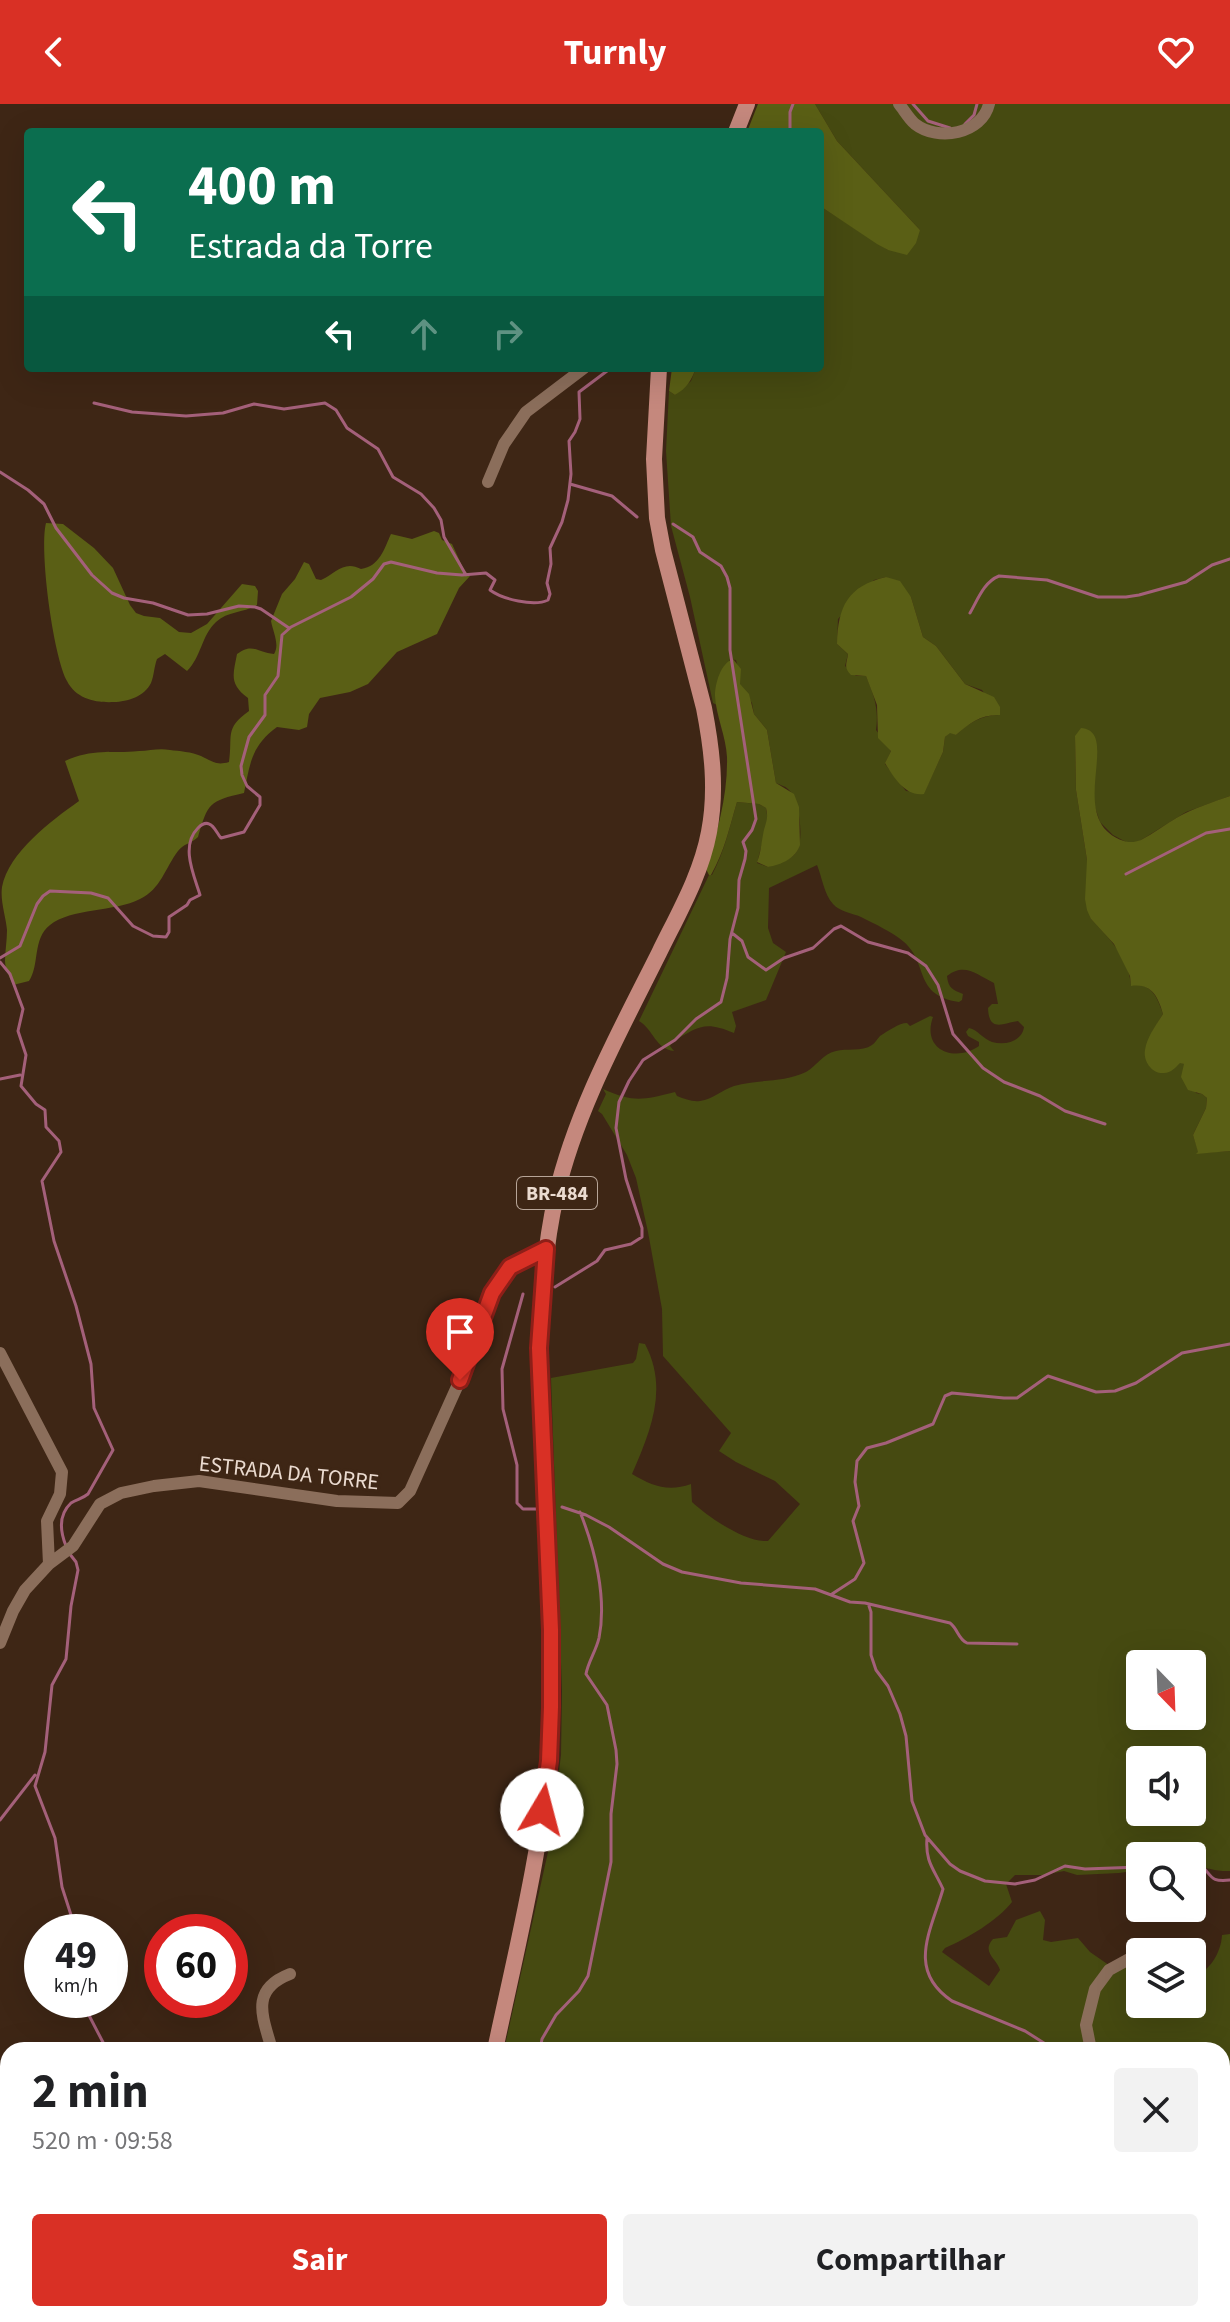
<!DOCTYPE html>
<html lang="pt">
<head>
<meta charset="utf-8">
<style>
  :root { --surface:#fff; --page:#f2f2f2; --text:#202124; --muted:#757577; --accent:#d93025 }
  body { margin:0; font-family:"Source Sans 3",sans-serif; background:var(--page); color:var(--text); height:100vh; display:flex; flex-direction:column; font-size:30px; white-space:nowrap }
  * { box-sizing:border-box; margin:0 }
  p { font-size:26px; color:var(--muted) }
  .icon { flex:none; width:44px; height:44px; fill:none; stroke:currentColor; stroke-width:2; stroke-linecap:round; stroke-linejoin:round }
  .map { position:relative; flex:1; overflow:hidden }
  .panel { position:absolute; left:0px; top:1938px; width:1230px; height:280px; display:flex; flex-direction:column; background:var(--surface); border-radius:24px 24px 0 0; box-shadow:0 8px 32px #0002 }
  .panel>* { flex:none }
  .top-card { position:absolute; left:24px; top:24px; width:800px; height:244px; border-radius:8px; box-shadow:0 8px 32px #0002; background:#0b6e4f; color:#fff; overflow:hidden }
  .needle { width:52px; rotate:157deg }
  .tools { position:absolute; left:1126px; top:1546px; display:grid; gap:16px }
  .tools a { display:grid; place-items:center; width:80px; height:80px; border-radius:8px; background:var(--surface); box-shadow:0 8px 32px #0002; font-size:40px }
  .speed { position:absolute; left:24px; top:1810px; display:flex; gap:16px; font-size:40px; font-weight:700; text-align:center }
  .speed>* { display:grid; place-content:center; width:104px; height:104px; border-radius:50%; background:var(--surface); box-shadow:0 8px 32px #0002; line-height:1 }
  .speed small { font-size:20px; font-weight:400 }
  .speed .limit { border:12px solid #d22; background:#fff; color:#111 }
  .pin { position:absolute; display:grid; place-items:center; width:68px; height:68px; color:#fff; margin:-82px -34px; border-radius:50% 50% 50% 0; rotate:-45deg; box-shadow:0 0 8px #0007 }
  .pin .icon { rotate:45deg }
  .me { position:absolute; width:88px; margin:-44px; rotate:8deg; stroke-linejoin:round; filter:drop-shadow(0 0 6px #0008) }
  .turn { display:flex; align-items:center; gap:28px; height:168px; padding:0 32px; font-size:36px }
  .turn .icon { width:104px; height:104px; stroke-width:2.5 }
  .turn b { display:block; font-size:56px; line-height:68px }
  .lanes { display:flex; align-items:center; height:76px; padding:0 32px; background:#0003; justify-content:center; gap:40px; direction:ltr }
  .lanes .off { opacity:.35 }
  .round { display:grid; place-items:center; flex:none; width:84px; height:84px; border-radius:8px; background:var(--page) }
  .overview { display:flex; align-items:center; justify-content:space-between; height:136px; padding:0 32px }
  h1 { font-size:48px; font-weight:700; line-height:60px }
  .primary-button { display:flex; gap:16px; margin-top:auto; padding:16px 32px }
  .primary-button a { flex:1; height:92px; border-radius:8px; background:var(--accent); color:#fff; font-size:32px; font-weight:700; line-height:92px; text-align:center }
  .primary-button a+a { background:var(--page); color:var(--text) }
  header { display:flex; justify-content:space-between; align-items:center; height:104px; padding:0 32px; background:var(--accent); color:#fff; font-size:36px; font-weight:700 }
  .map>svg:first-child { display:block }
  .green { fill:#464a11; fill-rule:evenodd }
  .forest { fill:#5a5f15 }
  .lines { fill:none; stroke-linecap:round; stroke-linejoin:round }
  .stream { stroke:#a4607a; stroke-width:3 }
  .minor { stroke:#8b6e5b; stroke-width:12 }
  .major { stroke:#c5887d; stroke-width:16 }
  .route-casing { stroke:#8d1f18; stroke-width:20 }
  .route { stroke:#d93025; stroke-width:14 }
  .labels { text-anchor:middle; stroke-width:6; stroke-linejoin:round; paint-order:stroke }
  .shield { fill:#3e2615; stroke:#b7a598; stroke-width:2 }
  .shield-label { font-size:20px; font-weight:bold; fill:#ebdbd0 }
  .street-label { font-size:22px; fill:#ebdbd0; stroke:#3e2615 }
</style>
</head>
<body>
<header><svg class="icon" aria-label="back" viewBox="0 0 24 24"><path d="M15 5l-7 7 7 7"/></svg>Turnly<svg class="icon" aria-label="heart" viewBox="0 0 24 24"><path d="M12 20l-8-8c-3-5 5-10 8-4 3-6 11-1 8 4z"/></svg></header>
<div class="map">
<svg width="1230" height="2218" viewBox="0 0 1230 2218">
  <rect width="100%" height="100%" fill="#3e2615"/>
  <path class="green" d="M815 0H1230V692L1186 708 1138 738H1126L1113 731 1100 718 1093 697 1095 671 1075 632 1076 686 1087 756 1091 815C1109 834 1129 854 1131 881 1151 879 1157 892 1163 910L1152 928 1153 965C1165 972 1171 967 1180 958L1184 960 1196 989 1202 990 1207 994 1206 1004 1193 1031 1199 1049 1230 1047V1767C1216 1768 1205 1762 1192 1763V1752H1140V1766L1119 1769 1077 1771 1064 1767 1043 1771H1015L1006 1780 1012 1798C997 1817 968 1834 945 1844L942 1848 989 1882 1000 1866C997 1855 981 1848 993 1835L1007 1833 1016 1816 1040 1807 1045 1816 1043 1836 1051 1838 1078 1834 1090 1848 1116 1866 1126 1862 1140 1866V1900H1192V1875C1209 1867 1221 1850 1222 1831L1230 1830V2105L1222 2109V1946H504L550 1739 561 1651 562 1587 551 1274 633 1259 636 1255 639 1239 645 1240C669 1285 650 1328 632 1370 652 1382 668 1388 691 1380L692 1398C708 1413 746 1439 768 1437L800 1400 775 1377 736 1358 719 1347 731 1329 663 1252 662 1205 648 1128 636 1074 627 1051 602 1010 598 1007 606 990 603 985C635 999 642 996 675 988L677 992C685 995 692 998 700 997 713 995 722 986 734 982 758 975 783 979 806 968 817 962 822 950 836 947 846 944 862 948 872 941 875 939 877 935 880 932 888 927 899 919 907 919L910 922 930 912 933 913C921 946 955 959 979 942V938L968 932 966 928 969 924C978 926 983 935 992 938 1006 942 1022 937 1024 923L1018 917C1003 919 989 929 988 904L992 900H998L994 879C977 871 965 858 947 872 948 884 953 886 963 890L962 896 959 898C913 891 929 860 904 838 892 828 875 820 861 813 852 809 840 808 833 800 824 790 822 773 817 761L769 784 768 824 773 839 786 848 766 896 732 908 736 922 734 929C704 916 698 923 672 938L670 942 674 947C655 945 654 926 639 917L709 771H712C725 746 729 725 737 698L759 700 766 704 768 717 757 759 768 763C776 760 792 756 797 747 804 735 800 695 788 685 785 682 780 681 776 679L767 626 754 610 752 599 739 580 740 571 736 556 730 555 717 601 713 599 690 493 671 422 666 347 669 287 675 291 691 277 696 264H820V102L888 146 920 126 837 37ZM886 473 911 493 923 533 936 542 965 580 982 586 999 611C982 611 968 619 956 631L950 628 945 633 943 648 924 689 906 687 885 660 891 647 876 626C879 605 874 591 866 572H856L845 562 848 550 837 540 838 515 874 476ZM1140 1560H1192V1612H1140ZM1140 1656H1192V1708H1140Z
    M483 2210H1046L1040 2218H484Z"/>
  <path class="forest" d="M758 0H815L837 37 920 126 916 139 907 151 888 146 877 140 820 102V28H747Z
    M672 264H696C691 277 687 284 675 291L669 287Z
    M46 419 63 420 94 444 113 464 130 501 136 509 144 512 160 514 179 528 191 529 207 520 242 480 255 482 258 487 257 501C244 509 228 507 216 518 201 532 202 552 187 567L165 550 157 555C154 563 154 572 151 579 145 592 127 598 114 598 96 599 76 595 67 577 53 551 39 446 46 419Z
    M434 427 439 429 442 436 452 440 464 466 470 472 459 484 437 530 397 548 368 580 350 588 320 594 309 610 307 623 299 626 277 623C251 642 250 660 244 689 209 697 208 699 198 733 192 739 183 740 178 747 165 764 161 785 140 795 115 808 71 804 50 821 32 835 40 861 29 877L13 881C10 874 5 865 5 857 5 847 7 837 7 826 6 813 0 797 2 783 9 748 51 717 79 697L65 657C93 644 110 650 139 647 150 647 158 644 170 646 179 647 192 648 201 652 212 657 216 662 229 658 233 631 224 625 249 607L248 594C229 580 233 571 237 550 253 538 257 549 274 550 280 541 273 528 271 517L282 490 295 475 304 458 309 460 316 475 321 476C336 469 344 456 361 465 380 462 384 445 391 430L412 435Z
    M886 473 900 477 911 493 923 533 936 542 965 580 994 593 1000 603V611C982 610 969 619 956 631L950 629 945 633 943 648 924 690C906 693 894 674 885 659L891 647 878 634 877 601 866 572 851 571C843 563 847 559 848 550L837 540C838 502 848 482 886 473Z
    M733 555 741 565 740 580 749 590 754 610 767 626 776 679 794 690 799 703 800 741C796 754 781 761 768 763L757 758C761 748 761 741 763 731 765 719 769 716 766 704L759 700 737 698C729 725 725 746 711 771H709L706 765C717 729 728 691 727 653 726 632 716 612 715 592 715 579 721 559 733 555Z
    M1081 624C1123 627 1063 717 1124 737 1129 739 1136 738 1141 736 1154 729 1166 720 1178 713 1194 704 1213 698 1230 692V1047L1196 1050 1198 1048 1193 1031 1206 1004 1207 994 1202 990 1188 986 1181 973 1184 960 1180 959C1176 963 1171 969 1164 969 1152 970 1143 957 1145 946 1147 933 1156 921 1163 910 1158 892 1151 879 1131 882L1130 872 1114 840 1091 815 1087 806 1085 795 1087 756 1076 686 1075 632Z"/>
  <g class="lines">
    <path class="stream" d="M913 0 928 17 950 24
      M965 20 974 11 977 0
      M790 28V8L793 0
      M94 299 132 308 186 312 223 309 254 300 284 305 325 299 336 306 347 324 378 345 393 373 421 390 434 404 441 416 444 433 466 471
      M0 368 28 386 44 400 56 424 92 471 112 489 124 494 153 499 188 511 207 510 239 502 255 503 261 505 289 524
      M570 380 612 392 637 413
      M970 509C978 495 984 478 999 472L1047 476 1098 493H1126L1139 491 1186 478 1212 461 1230 455
      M1126 770 1206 729 1230 725
      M732 829 742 837 748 853 766 866 784 854 813 844 834 825 841 822 868 838 908 849 926 862 938 881 953 930 983 964 1004 978 1040 992 1065 1007 1105 1020
      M0 854 20 842 37 800 43 792 50 787 91 789 108 794 133 822 153 832 166 833 169 828V813L187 801 190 796 200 791C194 771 180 742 198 724 201 721 205 718 209 720 214 721 218 731 221 734L244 728 260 701V693L247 682 242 671 241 662 249 633 265 611V591L278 572 282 531 291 523 351 493 373 475 384 460 391 458 437 469 462 471 486 469 495 476 490 486C502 495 534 503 548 496L550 490 547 479 551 460 550 444 562 418 568 396 571 370 569 337 575 328 580 315 579 288 611 264
      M0 858 10 870 23 905 18 927 26 951 21 982 36 1000 45 1006 46 1023 59 1037 61 1048 42 1077 54 1137 76 1202 91 1260 94 1304 113 1346 88 1390C82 1395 77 1395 71 1399 58 1411 60 1427 66 1442
      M0 975 20 971
      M555 1183 597 1157 605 1146 631 1140 642 1133V1124L626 1075 616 1024 619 998 629 977 643 956 675 936 696 915 721 898 727 874 730 835 738 804 739 776 745 755 746 747 743 738 752 726 756 715 730 546V484L727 473 721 462 700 448 693 433 673 420
      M523 1190 502 1265 503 1305 517 1361V1399L523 1405H536
      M562 1403 586 1411 609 1423 663 1460 682 1468 741 1479 815 1485 850 1498 865 1499 950 1519C958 1525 958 1535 967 1539L1017 1540
      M69 1449 76 1458 78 1466 71 1502 66 1555 52 1581 45 1648 35 1682 55 1734 62 1783 71 1811 73 1828
      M832 1490 855 1475 864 1459 853 1417 859 1402 855 1378 857 1357 867 1344 886 1339 933 1320 945 1292 952 1289 1004 1294H1017L1048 1272 1096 1288 1115 1287 1136 1279 1182 1249 1230 1240
      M869 1502 871 1508V1551L876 1566 888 1582 900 1610 906 1632 912 1697 925 1731 950 1760 960 1767 985 1777 1015 1780 1035 1776 1065 1762 1085 1765 1140 1763
      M0 1716 35 1671
      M927 1734C925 1758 934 1765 943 1785 931 1827 906 1866 952 1897L1025 1927 1055 1946
      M1192 1759 1201 1761C1213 1773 1210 1778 1230 1776
      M81 1896 107 1946
      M540 1946 542 1935 556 1911 579 1887 588 1872 611 1758V1710L617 1660 616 1646 607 1601 586 1570C588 1558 596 1547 599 1534 607 1494 595 1445 580 1408
      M329 2210 335 2218
      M409 2210V2218"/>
    <path class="minor" d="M899 0C904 6 909 15 915 20 938 38 982 30 989 0
      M488 378 504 340 526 308 584 264
      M0 1249 62 1368 60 1390 47 1417 49 1460
      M0 1539 13 1507 25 1486 49 1460 73 1442 100 1400 121 1389 154 1382 199 1377 337 1397 398 1399 410 1387 460 1276 492 1189 510 1163 546 1145
      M272 1946C263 1913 249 1886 290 1870
      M1091 1946 1086 1921 1095 1885 1109 1866 1140 1849
      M1157 2210 1165 2218
      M1035 2218 1041 2210"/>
    <path class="major" d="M736 28 747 0
      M495 1946C519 1833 549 1719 551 1604 552 1528 548 1451 545 1375 540 1279 535 1186 556 1092 576 1006 620 927 659 849 678 810 701 771 709 728 717 686 712 645 704 604L663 446 657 414 654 355 659 264
      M471 2210 473 2218"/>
  </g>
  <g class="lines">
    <defs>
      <path id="route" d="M460 1276 492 1189 510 1163 546 1145 539 1244 551 1526V1603L549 1657 542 1706"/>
    </defs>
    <use href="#route" class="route-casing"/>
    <use href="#route" class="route"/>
  </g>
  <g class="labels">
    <rect class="shield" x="517" y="1073" width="80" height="32" rx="6"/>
    <g class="shield-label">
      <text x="557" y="1096">BR-484</text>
    </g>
    <g class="street-label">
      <text transform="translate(289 1368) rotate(6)" y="8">ESTRADA DA TORRE</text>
    </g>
  </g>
</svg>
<div class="tools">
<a><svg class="needle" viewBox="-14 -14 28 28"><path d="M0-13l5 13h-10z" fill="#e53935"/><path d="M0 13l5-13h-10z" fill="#757577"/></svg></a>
<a><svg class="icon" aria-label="sound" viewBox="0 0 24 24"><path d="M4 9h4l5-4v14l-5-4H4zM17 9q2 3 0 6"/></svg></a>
<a><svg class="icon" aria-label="search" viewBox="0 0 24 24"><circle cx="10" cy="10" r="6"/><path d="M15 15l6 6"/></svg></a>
<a><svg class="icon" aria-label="layers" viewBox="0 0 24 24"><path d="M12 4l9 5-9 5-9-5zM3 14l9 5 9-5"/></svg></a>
</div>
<div class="speed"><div>49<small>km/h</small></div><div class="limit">60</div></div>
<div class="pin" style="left:460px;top:1276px;background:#d93025"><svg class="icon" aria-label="arrive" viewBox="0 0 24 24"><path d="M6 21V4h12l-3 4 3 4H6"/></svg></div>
<svg class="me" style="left:542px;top:1706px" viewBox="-20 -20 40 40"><circle r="19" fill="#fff"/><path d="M0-13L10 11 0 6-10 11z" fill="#d93025"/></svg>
<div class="top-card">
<div class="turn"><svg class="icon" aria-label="left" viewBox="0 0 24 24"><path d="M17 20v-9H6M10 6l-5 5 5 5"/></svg><div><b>400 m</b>Estrada da Torre</div></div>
<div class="lanes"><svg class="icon" aria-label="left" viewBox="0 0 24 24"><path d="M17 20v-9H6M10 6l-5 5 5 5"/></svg><svg class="icon off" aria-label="ahead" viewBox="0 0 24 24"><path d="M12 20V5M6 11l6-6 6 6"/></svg><svg class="icon off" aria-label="right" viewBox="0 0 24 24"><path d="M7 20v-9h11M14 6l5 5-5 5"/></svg></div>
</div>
<section class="panel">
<div class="overview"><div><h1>2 min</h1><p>520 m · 09:58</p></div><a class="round"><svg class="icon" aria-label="close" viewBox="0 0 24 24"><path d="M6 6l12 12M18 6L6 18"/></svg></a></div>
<div class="primary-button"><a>Sair</a><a>Compartilhar</a></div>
</section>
</div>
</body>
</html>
